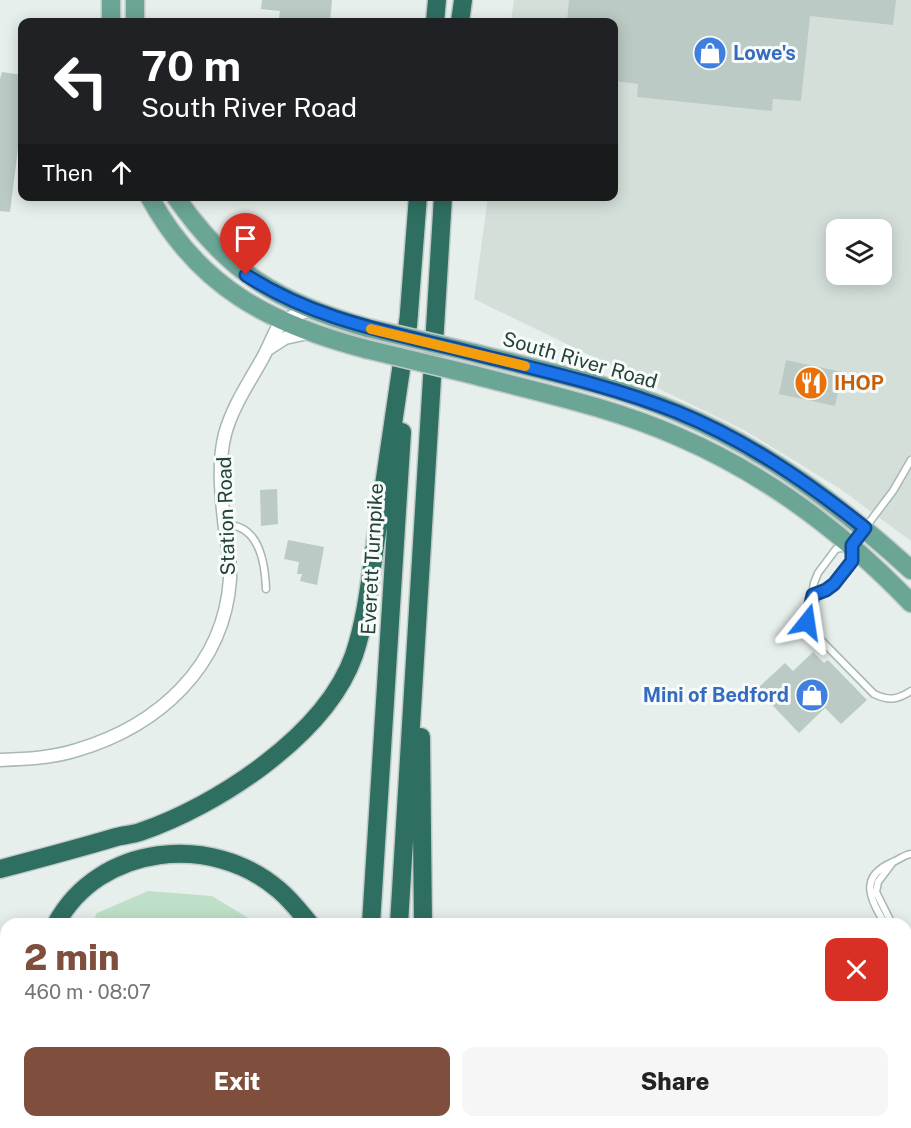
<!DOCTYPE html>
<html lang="en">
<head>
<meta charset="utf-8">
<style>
  :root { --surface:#fff; --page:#f6f6f6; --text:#222; --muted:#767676; --accent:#804e3d }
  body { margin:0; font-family:"Public Sans",sans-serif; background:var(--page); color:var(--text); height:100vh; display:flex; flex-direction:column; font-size:22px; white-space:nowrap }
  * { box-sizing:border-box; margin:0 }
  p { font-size:20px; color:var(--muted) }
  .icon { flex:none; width:33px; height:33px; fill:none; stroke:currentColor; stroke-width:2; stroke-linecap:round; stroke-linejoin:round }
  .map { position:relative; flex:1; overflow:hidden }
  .sheet { position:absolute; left:0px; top:918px; width:912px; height:210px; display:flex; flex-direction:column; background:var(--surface); border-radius:18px 18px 0 0; box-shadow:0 3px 15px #0003 }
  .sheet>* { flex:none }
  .banner { position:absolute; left:18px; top:18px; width:600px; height:183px; border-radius:12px; box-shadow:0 3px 15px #0003; background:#202124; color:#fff; overflow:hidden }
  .buttons { position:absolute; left:826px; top:219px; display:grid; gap:12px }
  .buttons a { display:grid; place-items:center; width:66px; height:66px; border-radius:12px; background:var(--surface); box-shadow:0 3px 15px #0003; font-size:30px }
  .pin { position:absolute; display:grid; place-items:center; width:51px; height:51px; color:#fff; margin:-62px -26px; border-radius:50% 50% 50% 0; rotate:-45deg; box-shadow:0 0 6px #0007 }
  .pin .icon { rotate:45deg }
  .me { position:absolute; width:66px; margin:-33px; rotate:15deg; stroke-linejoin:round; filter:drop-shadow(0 0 4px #0008) }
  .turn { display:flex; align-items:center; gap:21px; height:126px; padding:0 24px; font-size:27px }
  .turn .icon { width:78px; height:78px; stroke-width:2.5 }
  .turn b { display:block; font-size:42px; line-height:51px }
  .then { display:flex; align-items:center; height:57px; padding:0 24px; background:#0003; gap:12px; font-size:22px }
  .round { display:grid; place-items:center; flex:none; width:63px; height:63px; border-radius:12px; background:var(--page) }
  .head { display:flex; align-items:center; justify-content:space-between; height:102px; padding:0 24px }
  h1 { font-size:36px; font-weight:800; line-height:45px; color:var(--accent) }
  .button { display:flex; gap:12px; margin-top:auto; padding:12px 24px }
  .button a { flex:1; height:69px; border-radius:12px; background:var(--accent); color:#fff; font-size:24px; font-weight:800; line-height:69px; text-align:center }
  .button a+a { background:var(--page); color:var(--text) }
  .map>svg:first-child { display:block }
  .built { fill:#d4dfda; fill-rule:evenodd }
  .green { fill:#bfe0c8 }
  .building { fill:#bbcac4 }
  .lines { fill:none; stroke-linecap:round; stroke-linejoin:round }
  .service-casing { stroke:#a8b8b2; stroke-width:9 }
  .minor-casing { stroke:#a8b8b2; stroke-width:15 }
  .primary-casing { stroke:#c2cac8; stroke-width:21 }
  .motorway-casing { stroke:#c2cac8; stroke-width:21 }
  .service { stroke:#fff; stroke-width:6 }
  .minor { stroke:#fff; stroke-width:12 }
  .primary { stroke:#6aa596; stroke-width:18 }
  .motorway { stroke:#2f6f62; stroke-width:18 }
  .primary-bridge-casing { stroke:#c2cac8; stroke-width:21; stroke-linecap:butt }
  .primary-bridge { stroke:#6aa596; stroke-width:18 }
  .route-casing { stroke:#114b97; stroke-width:15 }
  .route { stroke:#1a73e8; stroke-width:10 }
  .slow { stroke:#f59e0b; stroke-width:10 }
  .labels { text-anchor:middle; stroke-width:6; stroke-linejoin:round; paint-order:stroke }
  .shop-label { font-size:20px; font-weight:bold; fill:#366cbe; stroke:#f7fbf9; text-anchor:start }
  .street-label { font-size:20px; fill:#24423a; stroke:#f7fbf9 }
  .food-label { font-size:20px; font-weight:bold; fill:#c56008; stroke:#f7fbf9; text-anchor:start }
</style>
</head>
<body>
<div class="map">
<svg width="911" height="1128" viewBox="0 0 911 1128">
  <rect width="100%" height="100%" fill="#e6efeb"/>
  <path class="built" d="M514 0H911V541L839 488 744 430 474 299 488 197 614 196V22H511ZM837 230H882V274H837Z
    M472 1122H847L851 1128H474Z"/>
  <path class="green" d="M148 891 212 896 258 924H92L97 913Z"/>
  <path class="building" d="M262 0H332L330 22H290V20L279 18 280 11 261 9Z
    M569 0H896L893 25 810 16 801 101 773 99 772 111 637 97 638 84 614 81V22H567Z
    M2 72 22 75 20 103H22V117L10 212 0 211V79Z
    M786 360 842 372 835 406 779 394Z
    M277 489 278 524 261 526 260 490Z
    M288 540 324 547 317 585 300 581 302 574H297L299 562 284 559Z
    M813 652 824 663 828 660 867 700 841 724 825 708 799 733 757 689 785 663 793 671Z"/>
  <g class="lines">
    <defs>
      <path id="service" d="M225 525C259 524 265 562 266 589
        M853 544 893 491 911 460
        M846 547 836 549 818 573 814 583 807 622 812 631 874 694C889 701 897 700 911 691
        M813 595C829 589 852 573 852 553
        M885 924C870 898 858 877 893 862 900 859 904 855 911 854
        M892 924 876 892 878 882 893 862
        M906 939 911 937
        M906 946 911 943
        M906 954 911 957
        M629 1122 632 1128
        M728 1122 733 1128"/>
      <path id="minor" d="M268 349 285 338 308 333
        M0 760C26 759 52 758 77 750 158 726 224 667 230 579 231 560 226 539 224 520 221 493 218 461 225 434 232 408 248 384 261 361 280 328 271 320 312 310"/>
      <path id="primary" d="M111 22V0
        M135 22V0
        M149 196C198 287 270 324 366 349
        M175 196C228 273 279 303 368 328
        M474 353C543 371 614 385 679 413 767 450 841 506 911 570
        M474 375C542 393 614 408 679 437 767 475 845 534 911 603"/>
      <path id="motorway" d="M435 22 437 0
        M460 22 463 0
        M408 326 418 196
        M421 737 423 924
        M0 869C38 859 76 849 113 838 122 835 131 835 140 832 217 806 326 735 354 655 368 614 371 568 378 526 388 456 399 386 409 315
        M56 924C99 844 212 832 279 890 291 900 300 912 310 924
        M371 924 402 432
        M399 924 443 196
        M0 1081 6 1085
        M65 1122 75 1128
        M116 1122 124 1128
        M444 1122 445 1128
        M342 1128V1122
        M358 1128 359 1122
        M386 1128 387 1122"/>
    </defs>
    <use href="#service" class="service-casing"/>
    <use href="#minor" class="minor-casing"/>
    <use href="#primary" class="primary-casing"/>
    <use href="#motorway" class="motorway-casing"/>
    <use href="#service" class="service"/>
    <use href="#minor" class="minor"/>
    <use href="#primary" class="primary"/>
    <use href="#motorway" class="motorway"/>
    <defs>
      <path id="primary-bridge" d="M368 328 474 353
        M366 349 474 375"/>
    </defs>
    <use href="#primary-bridge" class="primary-bridge-casing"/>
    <use href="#primary-bridge" class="primary-bridge"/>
  </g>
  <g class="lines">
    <defs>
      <path id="route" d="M246 275C318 322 395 333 476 354 543 371 612 386 677 412 746 440 807 482 865 528L852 545V561L834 584 826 590 813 595 807 622"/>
    </defs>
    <use href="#route" class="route-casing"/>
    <use href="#route" class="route"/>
    <path class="slow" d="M371 329 525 366"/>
  </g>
  <defs>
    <symbol id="shop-disc" viewBox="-11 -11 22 22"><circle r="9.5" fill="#3f7fe0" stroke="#f7fbf9"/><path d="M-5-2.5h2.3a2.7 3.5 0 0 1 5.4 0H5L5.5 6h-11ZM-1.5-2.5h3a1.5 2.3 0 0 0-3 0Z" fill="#fff"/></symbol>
    <symbol id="restaurant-disc" viewBox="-11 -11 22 22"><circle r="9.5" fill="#e8710a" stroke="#f7fbf9"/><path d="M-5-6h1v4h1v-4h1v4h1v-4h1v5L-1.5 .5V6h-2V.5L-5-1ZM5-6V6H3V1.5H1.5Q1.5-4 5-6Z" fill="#fff"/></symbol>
  </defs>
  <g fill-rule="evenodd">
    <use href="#shop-disc" x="691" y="34" width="38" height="38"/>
    <use href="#restaurant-disc" x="792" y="364" width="38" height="38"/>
    <use href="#shop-disc" x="793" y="676" width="38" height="38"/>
  </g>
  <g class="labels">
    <g class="shop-label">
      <text x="733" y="60">Lowe's</text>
      <text x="789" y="702" text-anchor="end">Mini of Bedford</text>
    </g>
    <g class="street-label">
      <text transform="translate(580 360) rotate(16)" y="7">South River Road</text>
      <text transform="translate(226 516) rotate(-92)" y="7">Station Road</text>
      <text transform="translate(372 559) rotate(-87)" y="7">Everett Turnpike</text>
    </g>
    <g class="food-label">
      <text x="834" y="390">IHOP</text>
    </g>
  </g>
</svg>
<div class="buttons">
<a><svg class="icon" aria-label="layers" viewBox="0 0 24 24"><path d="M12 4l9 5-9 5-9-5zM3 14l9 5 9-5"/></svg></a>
</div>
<div class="pin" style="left:246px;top:275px;background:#d93025"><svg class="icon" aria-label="arrive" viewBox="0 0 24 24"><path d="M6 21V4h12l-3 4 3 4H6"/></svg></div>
<svg class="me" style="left:807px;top:622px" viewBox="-20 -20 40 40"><path d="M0-17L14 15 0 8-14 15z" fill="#1a73e8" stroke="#fff" stroke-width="4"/></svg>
<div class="banner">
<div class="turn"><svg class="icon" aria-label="left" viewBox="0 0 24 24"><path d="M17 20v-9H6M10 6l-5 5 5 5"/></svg><div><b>70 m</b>South River Road</div></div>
<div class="then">Then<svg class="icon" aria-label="ahead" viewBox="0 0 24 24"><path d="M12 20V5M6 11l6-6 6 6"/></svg></div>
</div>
<section class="sheet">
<div class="head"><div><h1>2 min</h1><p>460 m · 08:07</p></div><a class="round" style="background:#d93025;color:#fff"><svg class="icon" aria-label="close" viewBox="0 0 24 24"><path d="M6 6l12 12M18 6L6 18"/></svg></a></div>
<div class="button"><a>Exit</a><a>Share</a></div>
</section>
</div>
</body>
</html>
